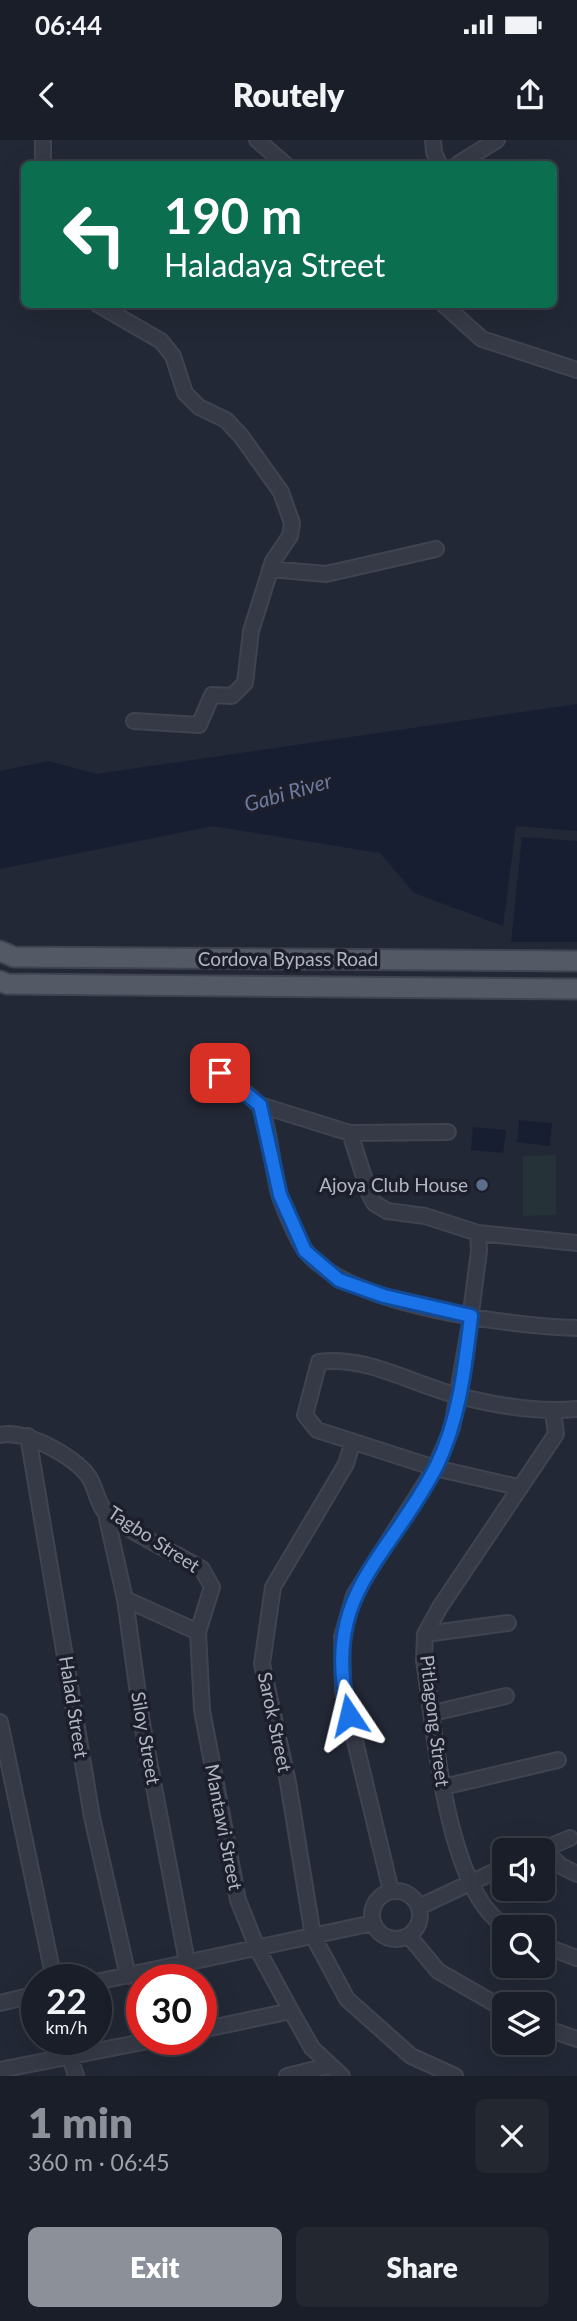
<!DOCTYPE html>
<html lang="en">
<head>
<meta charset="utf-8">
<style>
  :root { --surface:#1a1e28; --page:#232730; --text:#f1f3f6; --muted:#9fa2a8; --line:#383c45; --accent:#8c9099 }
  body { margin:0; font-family:Lato,sans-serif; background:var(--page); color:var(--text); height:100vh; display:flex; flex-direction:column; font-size:26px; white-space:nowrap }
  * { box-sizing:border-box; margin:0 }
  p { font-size:23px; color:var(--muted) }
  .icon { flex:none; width:38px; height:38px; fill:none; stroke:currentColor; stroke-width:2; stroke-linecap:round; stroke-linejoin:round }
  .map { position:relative; height:1936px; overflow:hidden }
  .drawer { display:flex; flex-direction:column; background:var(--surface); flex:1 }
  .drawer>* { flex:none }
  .top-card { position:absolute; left:21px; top:21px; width:536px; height:147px; border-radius:10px; box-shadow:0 7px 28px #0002,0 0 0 2px var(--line); background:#0b6e4f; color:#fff; overflow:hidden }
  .tools { position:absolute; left:492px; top:1698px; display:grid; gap:14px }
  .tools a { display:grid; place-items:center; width:63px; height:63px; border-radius:10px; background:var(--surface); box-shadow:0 7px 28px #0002,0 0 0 2px var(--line); font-size:35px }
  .speed { position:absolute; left:21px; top:1824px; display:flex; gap:14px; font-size:35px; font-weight:700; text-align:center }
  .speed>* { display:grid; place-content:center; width:91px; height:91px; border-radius:50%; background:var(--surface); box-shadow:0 7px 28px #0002,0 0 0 2px var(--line); line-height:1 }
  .speed small { font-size:18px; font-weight:400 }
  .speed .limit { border:10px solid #d22; background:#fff; color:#111 }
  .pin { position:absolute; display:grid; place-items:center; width:60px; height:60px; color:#fff; margin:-30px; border-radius:14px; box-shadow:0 4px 10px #0006 }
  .me { position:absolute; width:77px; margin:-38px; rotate:350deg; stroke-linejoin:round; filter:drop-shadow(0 0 5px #0008) }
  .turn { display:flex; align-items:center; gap:24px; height:147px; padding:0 28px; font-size:32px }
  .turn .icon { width:91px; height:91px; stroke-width:2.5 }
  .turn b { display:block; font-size:49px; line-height:60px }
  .round { display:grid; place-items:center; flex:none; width:74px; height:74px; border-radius:10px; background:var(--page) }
  .head { display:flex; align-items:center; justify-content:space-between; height:119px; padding:0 28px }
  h1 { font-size:42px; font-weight:800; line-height:52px; color:var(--accent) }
  .cta { display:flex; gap:14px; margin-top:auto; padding:14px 28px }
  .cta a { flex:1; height:80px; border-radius:10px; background:var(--accent); color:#fff; font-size:28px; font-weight:800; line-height:80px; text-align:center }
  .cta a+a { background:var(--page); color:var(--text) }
  .status { display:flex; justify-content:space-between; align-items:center; height:49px; padding:0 35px; background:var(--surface); direction:ltr }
  .status svg { height:19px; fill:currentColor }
  header { display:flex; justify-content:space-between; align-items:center; height:91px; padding:0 28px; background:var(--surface); font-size:32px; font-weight:800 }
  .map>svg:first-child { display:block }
  .green { fill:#253237 }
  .water { fill:#181e32 }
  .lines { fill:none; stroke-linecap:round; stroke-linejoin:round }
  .minor-casing { stroke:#404350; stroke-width:18 }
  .major-casing { stroke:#404350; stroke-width:23 }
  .minor { stroke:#363a46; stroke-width:14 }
  .major { stroke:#545966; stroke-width:19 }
  .route-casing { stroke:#114b97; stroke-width:18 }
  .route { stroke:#1a73e8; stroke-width:12 }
  .service-dot { fill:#5c6f8a; stroke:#1c1f2b; stroke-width:2.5 }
  .labels { text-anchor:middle; stroke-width:7; stroke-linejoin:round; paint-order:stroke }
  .street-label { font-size:19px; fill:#b1b5c3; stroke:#1c1f2b }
  .poi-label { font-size:19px; fill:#b1b5c3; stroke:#1c1f2b; text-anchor:end }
  .water-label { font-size:21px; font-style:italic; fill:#6d7a9e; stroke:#1c1f2b }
</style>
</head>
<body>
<div class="status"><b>06:44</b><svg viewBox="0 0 49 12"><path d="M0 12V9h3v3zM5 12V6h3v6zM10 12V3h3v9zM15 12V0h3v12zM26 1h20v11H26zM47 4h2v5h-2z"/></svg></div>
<header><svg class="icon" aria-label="back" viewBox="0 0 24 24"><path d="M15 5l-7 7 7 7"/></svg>Routely<svg class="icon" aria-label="share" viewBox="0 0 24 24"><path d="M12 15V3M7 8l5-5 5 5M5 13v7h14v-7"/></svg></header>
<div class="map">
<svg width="577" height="1936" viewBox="0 0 577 1936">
  <rect width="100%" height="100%" fill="#232836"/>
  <path class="green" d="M556 1015V1075L523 1076V1016Z"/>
  <path class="water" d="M577 564V691L516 686 503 786 414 753 380 713 213 686 0 729V631L49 621 96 634Z
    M522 697 577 701V802H511Z
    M519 980 552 983 550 1006 517 1002Z
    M473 987 506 990 503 1013 471 1010Z"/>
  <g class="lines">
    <defs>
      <path id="minor" d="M43 0V24
        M257 0 285 24
        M433 0 434 12 439 24
        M458 24 497 0
        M97 164 161 201 173 216 185 253 199 267 226 280 241 296 281 352 292 383 290 396 273 421 251 491 245 543 232 556 212 555 199 585 134 581
        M443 164 482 199 577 230
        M270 429 326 434 436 409
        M221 934C232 943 248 952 258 964 269 977 273 1037 280 1057 286 1073 295 1097 305 1110 347 1166 511 1186 577 1188
        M260 965 350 993 448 992
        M350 993 369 1053 374 1063 387 1071 425 1076 478 1093 577 1103
        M0 1295C24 1289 75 1316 89 1337 96 1348 98 1367 108 1375 136 1396 172 1411 202 1429L212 1447 198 1492 202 1570 238 1760 258 1810 291 1871 312 1908 342 1936
        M28 1296 92 1677 128 1836
        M352 1304 346 1324 273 1447 262 1524 288 1642 313 1796 347 1859 411 1916 455 1936
        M518 1347 435 1328 317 1290 305 1275 319 1222C366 1215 414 1245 459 1256 498 1266 538 1273 577 1269
        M106 1374 125 1459 142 1583 187 1822
        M125 1459 198 1492
        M425 1494 508 1483
        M433 1573 506 1556
        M0 1582 54 1839
        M443 1647 558 1620
        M543 1709 561 1726 577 1734
        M542 1710 570 1698
        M372 1775a24 24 0 1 1 48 0a24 24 0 1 1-48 0Z
        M391 1751 343 1551 342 1497 354 1455 435 1328 452 1288 469 1188 479 1111 478 1093
        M419 1767 504 1727
        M507 1787C446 1755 434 1583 424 1520L425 1494 440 1467 556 1294 553 1272
        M409 1796 438 1831 504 1869
        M542 1805 577 1818
        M96 1842 373 1783
        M0 1863 37 1854
        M542 1887 577 1899
        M201 1890 291 1871
        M70 1917 76 1936
        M0 1930 158 1899
        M287 1936 328 1926"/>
      <path id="major" d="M0 811 14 817 577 821
        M0 841 7 844 577 849"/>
    </defs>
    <use href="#minor" class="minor-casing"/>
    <use href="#major" class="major-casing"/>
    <use href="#minor" class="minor"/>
    <use href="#major" class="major"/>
  </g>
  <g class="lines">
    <defs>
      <path id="route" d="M220 933 260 965 280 1055 305 1111 339 1140 384 1156 471 1176C465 1227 459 1281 436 1327 387 1422 320 1454 349 1575"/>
    </defs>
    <use href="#route" class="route-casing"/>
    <use href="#route" class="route"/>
  </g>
  <circle class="service-dot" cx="482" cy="1045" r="7"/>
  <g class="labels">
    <g class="street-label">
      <text x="288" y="826">Cordova Bypass Road</text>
      <text transform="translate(154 1399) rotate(33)" y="7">Tagbo Street</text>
      <text transform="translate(74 1567) rotate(81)" y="7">Halad Street</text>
      <text transform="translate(435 1581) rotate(83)" y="7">Pitlagong Street</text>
      <text transform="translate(275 1582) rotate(78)" y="7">Sarok Street</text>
      <text transform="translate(146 1598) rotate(80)" y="7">Siloy Street</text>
      <text transform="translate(224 1687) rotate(79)" y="7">Mantawi Street</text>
    </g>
    <g class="poi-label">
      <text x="468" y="1052">Ajoya Club House</text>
    </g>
    <g class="water-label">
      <text transform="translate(288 653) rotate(-16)" y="7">Gabi River</text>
    </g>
  </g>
</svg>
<div class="tools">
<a><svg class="icon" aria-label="sound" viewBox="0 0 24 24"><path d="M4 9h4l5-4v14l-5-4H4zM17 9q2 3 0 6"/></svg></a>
<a><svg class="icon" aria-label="search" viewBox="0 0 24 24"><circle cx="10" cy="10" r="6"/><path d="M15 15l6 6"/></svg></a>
<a><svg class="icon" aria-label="layers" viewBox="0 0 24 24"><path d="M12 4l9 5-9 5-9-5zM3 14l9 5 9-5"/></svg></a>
</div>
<div class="speed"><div>22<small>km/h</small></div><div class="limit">30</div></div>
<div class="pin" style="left:220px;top:933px;background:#d93025"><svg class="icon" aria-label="arrive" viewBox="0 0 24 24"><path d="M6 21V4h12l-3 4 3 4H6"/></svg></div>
<svg class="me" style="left:349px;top:1575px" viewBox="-20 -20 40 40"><path d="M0-17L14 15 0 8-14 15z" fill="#1a73e8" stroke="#fff" stroke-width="4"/></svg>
<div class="top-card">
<div class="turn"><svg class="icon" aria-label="left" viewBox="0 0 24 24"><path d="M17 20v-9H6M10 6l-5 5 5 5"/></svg><div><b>190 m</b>Haladaya Street</div></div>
</div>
</div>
<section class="drawer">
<div class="head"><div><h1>1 min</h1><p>360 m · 06:45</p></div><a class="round"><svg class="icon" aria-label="close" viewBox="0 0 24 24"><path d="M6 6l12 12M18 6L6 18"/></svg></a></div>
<div class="cta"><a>Exit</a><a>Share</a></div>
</section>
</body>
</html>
